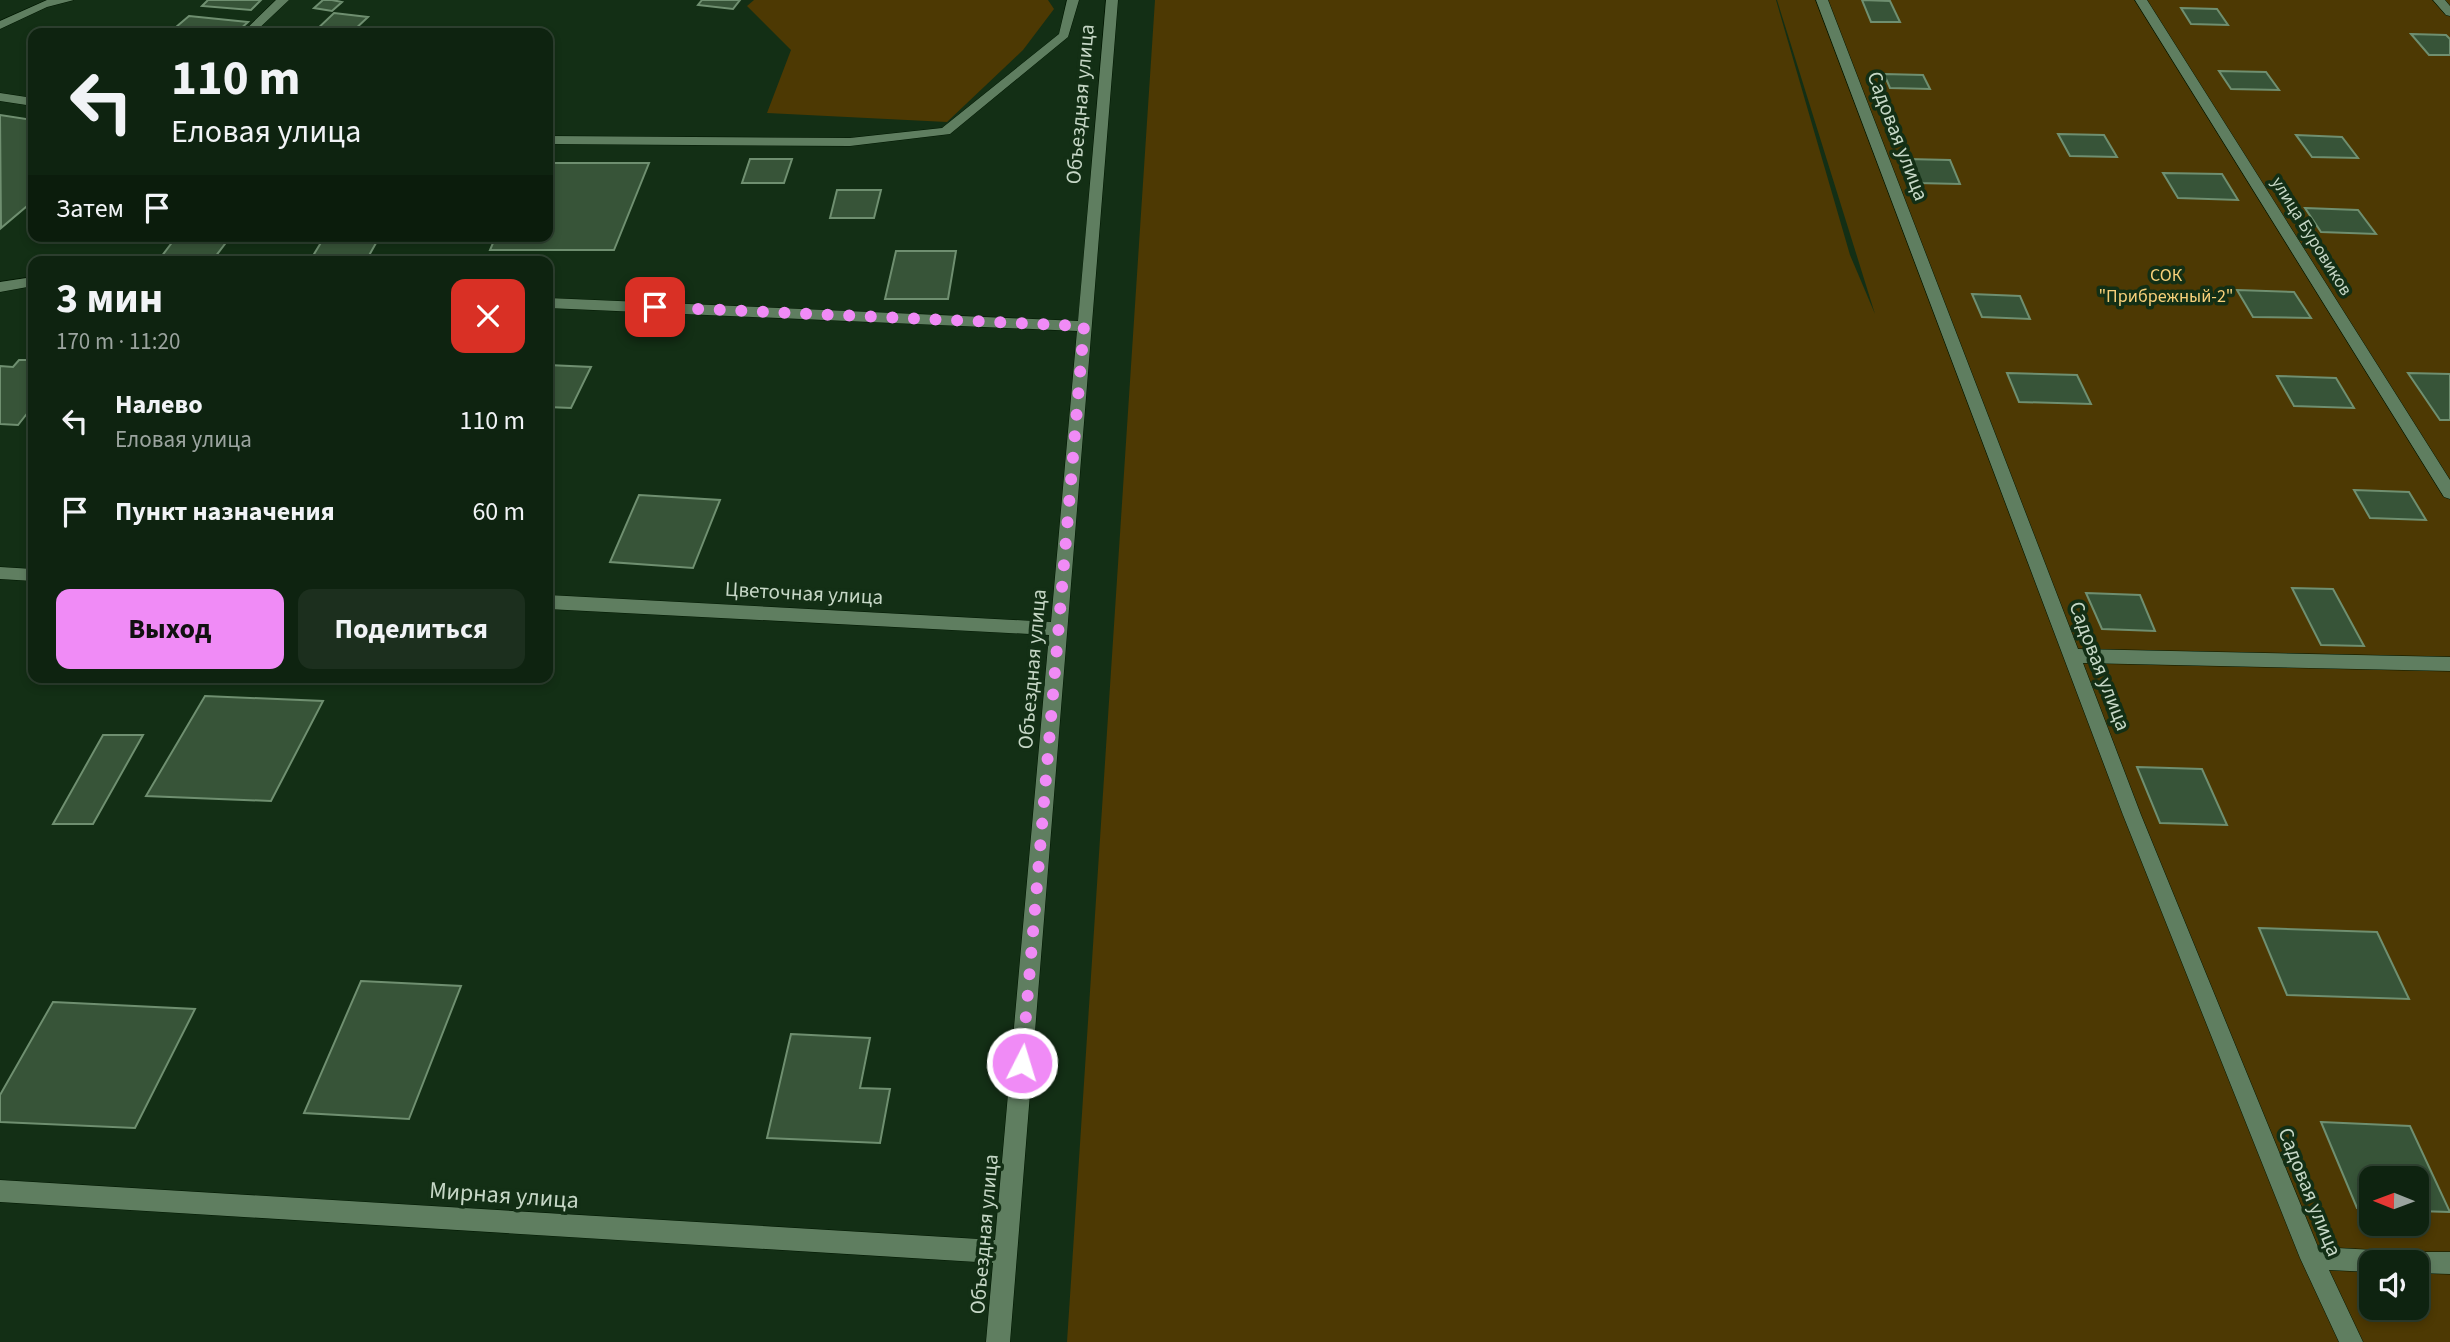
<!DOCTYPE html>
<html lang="ru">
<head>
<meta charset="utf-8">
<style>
  :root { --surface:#0e2310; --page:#1c2f1e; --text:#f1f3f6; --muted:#9ba49f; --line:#2e4030; --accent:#f08bf6 }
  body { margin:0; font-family:"Source Sans 3",sans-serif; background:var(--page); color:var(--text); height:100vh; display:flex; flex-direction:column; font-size:26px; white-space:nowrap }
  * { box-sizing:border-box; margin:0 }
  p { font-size:23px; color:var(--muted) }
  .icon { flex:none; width:38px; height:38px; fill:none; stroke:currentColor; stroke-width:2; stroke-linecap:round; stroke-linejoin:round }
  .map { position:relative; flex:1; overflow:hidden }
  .sheet { position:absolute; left:28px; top:256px; width:525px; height:427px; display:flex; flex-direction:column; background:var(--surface); border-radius:14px; box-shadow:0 4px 10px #0003,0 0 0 2px var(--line) }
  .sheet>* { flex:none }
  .top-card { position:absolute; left:28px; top:28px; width:525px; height:214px; border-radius:14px; box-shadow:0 4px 10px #0003,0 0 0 2px var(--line); background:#0e2310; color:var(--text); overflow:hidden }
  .needle { width:46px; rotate:271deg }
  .tools { position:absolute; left:2359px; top:1166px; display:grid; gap:14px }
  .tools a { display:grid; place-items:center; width:70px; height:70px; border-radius:14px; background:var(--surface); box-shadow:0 4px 10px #0003,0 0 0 2px var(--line); font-size:35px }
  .pin { position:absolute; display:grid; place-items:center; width:60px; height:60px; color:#fff; margin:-30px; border-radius:14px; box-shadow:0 4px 10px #0006 }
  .me { position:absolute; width:77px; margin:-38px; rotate:5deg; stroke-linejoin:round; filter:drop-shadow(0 0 5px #0008) }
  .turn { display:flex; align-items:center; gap:24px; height:147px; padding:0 28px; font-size:32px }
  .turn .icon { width:91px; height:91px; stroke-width:2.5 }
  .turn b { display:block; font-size:49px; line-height:60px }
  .then { display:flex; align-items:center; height:66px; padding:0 28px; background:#0003; gap:14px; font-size:26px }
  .round { display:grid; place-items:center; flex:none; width:74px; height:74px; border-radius:14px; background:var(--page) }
  .headline { display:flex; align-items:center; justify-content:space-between; height:119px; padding:0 28px }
  h1 { font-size:42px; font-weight:700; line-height:52px }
  .button { display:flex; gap:14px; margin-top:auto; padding:14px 28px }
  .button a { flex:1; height:80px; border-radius:14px; background:var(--accent); color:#111; font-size:28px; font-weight:700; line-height:80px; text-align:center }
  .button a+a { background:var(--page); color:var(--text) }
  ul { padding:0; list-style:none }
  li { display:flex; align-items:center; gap:21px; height:91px; padding:0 28px }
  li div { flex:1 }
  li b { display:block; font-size:26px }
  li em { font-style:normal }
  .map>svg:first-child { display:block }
  .green { fill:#4d3903; fill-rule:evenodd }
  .building { fill:#375438; stroke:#6f8f70; stroke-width:2 }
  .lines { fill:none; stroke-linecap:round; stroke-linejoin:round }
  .minor-casing { stroke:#001701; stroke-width:1 }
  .minor { fill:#5f7e60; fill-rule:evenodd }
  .route { stroke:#f08bf6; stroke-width:12; stroke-dasharray:0 21.6 }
  .labels { text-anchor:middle; stroke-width:7; stroke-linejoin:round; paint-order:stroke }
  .far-street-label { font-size:18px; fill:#c6d7c6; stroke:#132f15 }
  .far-park-label { font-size:18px; fill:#f8d07a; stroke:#132f15 }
  .street-label { font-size:21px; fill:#c6d7c6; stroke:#132f15 }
  .near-street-label { font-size:24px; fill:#c6d7c6; stroke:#132f15 }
</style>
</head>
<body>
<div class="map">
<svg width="2450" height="1342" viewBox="0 0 2450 1342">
  <rect width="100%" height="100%" fill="#132f15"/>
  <path class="green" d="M754 0H1048L1054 9 1023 50 947 122 767 113 791 50 747 6Z
    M1155 0H1776L1850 255 1875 314 1777 0H2450V1342H1067ZM2371 1178H2417V1223H2371ZM2371 1262H2417V1307H2371Z"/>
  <path class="building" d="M208 0H261L251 10 202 6Z
    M323 0H332L342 2 332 11 314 8Z
    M702 0H740L733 9 698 5Z
    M1862 0 1890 1 1900 22H1871Z
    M2181 8 2217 9 2228 25 2191 24Z
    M334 13 368 17 351 33H313Z
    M189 16 248 22 236 33H169Z
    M2411 34 2446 35 2450 39V55H2429Z
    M2219 71 2266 72 2279 90 2231 89Z
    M1884 74 1923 75 1930 89 1890 88Z
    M0 115 33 120V201L1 228Z
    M2058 134 2104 135 2117 157 2070 156Z
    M2296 135 2342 137 2358 158 2312 157Z
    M750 159H792L784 183H742Z
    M1907 159 1950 160 1960 184 1917 183Z
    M548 163H649L614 250H490L496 236H548Z
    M2163 173 2222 174 2238 200 2178 198Z
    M837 190H881L874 218H830Z
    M2305 208 2358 210 2376 234 2321 232Z
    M177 236H231L212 261H158Z
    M325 236H380L367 259H311Z
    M896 251H956L948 299H885Z
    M2237 290 2294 292 2311 318 2253 317Z
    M1972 294 2020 296 2030 319 1982 317Z
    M19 360H33L29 367 33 368V406L18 425 0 424V366L13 367Z
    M548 365 591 367 571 408 548 407Z
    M2007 373 2077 375 2091 404 2019 402Z
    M2408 373 2450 374V420H2440Z
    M2277 376 2336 378 2354 408 2294 406Z
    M2354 490 2409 492 2426 520 2370 518Z
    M639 495 720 500 693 568 610 562Z
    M2292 588 2333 589 2364 646 2321 645Z
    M2086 593 2140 595 2155 631 2102 629Z
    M205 696 323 701 271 801 146 796Z
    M103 735H143L93 824H53Z
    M2137 767 2202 769 2227 825 2160 823Z
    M2259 928 2377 932 2409 999 2287 995Z
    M361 981 461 986 409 1119 304 1113Z
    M53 1002 195 1009 135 1128 0 1122V1095Z
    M791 1034 870 1038 860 1088 890 1089 880 1143 767 1138Z
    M2321 1122 2410 1126 2450 1212 2417 1211V1178H2371V1209L2357 1208Z"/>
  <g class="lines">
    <defs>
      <path id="minor" d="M47 0H74L47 7 0 29V21Z
        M276 0H289L254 33H242Z
        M1067 0H1079L1068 37 950 134 850 146 548 144V136L850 138 942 128 1059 34Z
        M1106 0H1118L1010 1342H986L993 1263 0 1202V1180L995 1240 1049 635 548 609V595L1051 622 1077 331 548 308V298L1078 321Z
        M1816 0H1828L2078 649 2450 657V671L2083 663 2141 815 2318 1247 2412 1252H2450V1274L2417 1273V1262H2371V1272L2329 1270 2363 1342H2339L2300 1258 2123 815Z
        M2135 0H2147L2450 480V499L2444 497Z
        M2433 0H2445L2450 6V16L2446 15Z
        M0 93 33 98V106L0 101Z
        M33 277V286L0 292V282Z
        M0 567 33 569V581L0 579Z"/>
    </defs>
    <use href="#minor" class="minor-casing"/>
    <use href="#minor" class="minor"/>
  </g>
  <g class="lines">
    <path class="route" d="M655 307 1084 326 1022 1063"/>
  </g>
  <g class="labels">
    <g class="far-street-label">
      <text transform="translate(2312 236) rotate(58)" y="6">улица Буровиков</text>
    </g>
    <g class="far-park-label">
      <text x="2166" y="281">СОК<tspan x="2166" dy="21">"Прибрежный-2"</tspan></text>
    </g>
    <g class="street-label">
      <text transform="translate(1080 104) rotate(-85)" y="7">Объездная улица</text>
      <text transform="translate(1898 136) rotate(69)" y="7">Садовая улица</text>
      <text transform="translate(804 593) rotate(3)" y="7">Цветочная улица</text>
      <text transform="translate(2100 666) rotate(69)" y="7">Садовая улица</text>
      <text transform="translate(1032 669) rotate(-85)" y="7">Объездная улица</text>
      <text transform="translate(2310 1192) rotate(68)" y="7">Садовая улица</text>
      <text transform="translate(984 1234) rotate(-85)" y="7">Объездная улица</text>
    </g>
    <g class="near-street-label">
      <text transform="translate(504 1195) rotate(4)" y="8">Мирная улица</text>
    </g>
  </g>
</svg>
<div class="tools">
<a><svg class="needle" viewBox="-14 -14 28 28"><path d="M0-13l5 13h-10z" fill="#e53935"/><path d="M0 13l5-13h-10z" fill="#9ba49f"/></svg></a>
<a><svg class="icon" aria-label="sound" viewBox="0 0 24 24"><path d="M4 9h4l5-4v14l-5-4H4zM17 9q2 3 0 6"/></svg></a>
</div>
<div class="pin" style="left:655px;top:307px;background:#d93025"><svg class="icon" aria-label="arrive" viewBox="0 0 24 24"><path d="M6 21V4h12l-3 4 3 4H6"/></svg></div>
<svg class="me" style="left:1022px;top:1063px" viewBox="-20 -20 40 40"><circle r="17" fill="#f08bf6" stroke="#fff" stroke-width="3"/><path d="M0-11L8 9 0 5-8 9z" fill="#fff"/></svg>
<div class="top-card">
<div class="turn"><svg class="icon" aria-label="left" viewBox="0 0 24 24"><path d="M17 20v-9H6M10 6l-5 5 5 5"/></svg><div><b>110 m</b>Еловая улица</div></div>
<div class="then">Затем<svg class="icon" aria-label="arrive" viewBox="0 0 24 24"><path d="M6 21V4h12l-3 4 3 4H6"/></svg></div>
</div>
<section class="sheet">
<div class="headline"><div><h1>3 мин</h1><p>170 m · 11:20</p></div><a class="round" style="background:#d93025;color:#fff"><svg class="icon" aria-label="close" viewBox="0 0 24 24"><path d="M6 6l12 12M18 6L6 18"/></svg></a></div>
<ul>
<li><svg class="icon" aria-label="left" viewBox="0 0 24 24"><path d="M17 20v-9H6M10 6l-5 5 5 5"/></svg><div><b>Налево</b><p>Еловая улица</p></div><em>110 m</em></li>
<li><svg class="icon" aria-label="arrive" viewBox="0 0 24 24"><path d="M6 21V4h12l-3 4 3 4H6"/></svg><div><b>Пункт назначения</b></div><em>60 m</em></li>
</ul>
<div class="button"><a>Выход</a><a>Поделиться</a></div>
</section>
</div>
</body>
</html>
